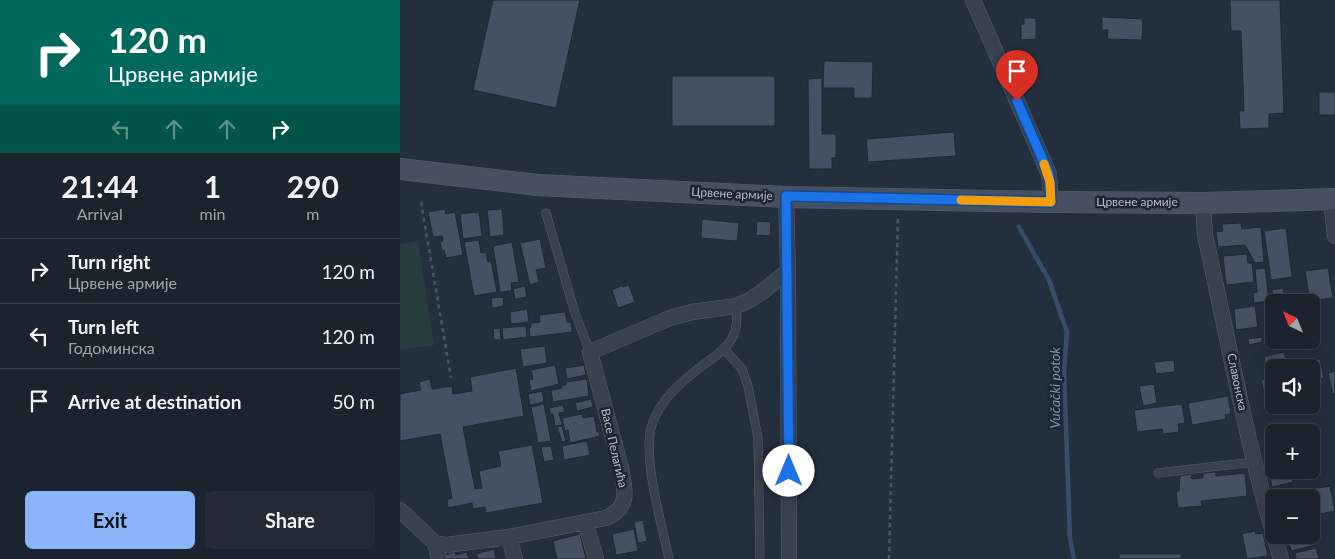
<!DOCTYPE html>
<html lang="en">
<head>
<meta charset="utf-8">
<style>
  :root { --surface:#1b232e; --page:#242b36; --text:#f1f3f6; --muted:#a0a4aa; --line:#39404a; --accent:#8ab4f8 }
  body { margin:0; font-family:Lato,sans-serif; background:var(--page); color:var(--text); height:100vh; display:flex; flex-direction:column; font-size:19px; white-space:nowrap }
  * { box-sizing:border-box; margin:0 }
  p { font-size:16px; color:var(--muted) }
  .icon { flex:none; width:28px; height:28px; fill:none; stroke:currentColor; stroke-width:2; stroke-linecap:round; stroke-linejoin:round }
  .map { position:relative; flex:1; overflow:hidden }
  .details { display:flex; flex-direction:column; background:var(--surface); width:400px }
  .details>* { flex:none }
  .hud { background:#00695c; color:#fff; overflow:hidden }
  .needle { width:32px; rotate:317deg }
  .controls { position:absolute; left:865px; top:294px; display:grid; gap:10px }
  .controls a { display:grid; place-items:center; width:55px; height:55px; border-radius:8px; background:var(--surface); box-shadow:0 5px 20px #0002,0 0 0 1px var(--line); font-size:25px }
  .pin { position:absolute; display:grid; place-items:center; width:42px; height:42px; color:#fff; margin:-51px -21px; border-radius:50% 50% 50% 0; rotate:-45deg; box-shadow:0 0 5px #0007 }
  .pin .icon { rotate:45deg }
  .me { position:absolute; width:55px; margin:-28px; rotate:0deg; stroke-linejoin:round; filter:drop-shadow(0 0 4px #0008) }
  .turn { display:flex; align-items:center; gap:18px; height:105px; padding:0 25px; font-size:22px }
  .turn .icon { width:65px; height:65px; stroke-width:2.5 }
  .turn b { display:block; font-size:35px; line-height:42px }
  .lanes { display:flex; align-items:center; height:48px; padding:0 25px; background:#0003; justify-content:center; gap:25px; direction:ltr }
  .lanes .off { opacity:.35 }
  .eta { display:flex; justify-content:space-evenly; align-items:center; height:85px; text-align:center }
  .eta b { font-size:30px; font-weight:700; line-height:35px }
  .primary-button { display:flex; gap:10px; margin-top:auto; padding:10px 25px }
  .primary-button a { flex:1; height:58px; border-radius:8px; background:var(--accent); color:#111; font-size:20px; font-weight:700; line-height:58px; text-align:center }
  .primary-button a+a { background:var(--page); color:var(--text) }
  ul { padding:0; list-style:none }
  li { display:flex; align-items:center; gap:15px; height:65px; padding:0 25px; border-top:1px solid var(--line) }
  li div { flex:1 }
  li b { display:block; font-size:19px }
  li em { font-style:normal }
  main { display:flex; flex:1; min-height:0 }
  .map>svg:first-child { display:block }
  .green { fill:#263c3f }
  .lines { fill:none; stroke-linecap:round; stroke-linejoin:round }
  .stream { stroke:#394c67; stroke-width:4.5 }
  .building { fill:#455162; stroke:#1f2835 }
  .lane-casing { stroke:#565f6c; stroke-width:9 }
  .street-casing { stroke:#565f6c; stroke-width:16 }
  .secondary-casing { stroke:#565f6c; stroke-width:22 }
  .path { stroke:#44595c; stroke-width:2.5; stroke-dasharray:4 4; stroke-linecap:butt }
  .lane { stroke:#38414e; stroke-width:8 }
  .street { stroke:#38414e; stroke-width:15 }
  .secondary { stroke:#465061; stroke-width:21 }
  .route-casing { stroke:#114b97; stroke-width:12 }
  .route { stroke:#1a73e8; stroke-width:9 }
  .slow { stroke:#f59e0b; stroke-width:9 }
  .labels { text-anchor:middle; stroke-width:5; stroke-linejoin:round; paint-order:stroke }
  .street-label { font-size:12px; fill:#b4bcc9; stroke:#1d2633 }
  .water-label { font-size:14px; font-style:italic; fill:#7c92b1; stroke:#1d2633 }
</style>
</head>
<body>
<main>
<section class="details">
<div class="hud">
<div class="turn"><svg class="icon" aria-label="right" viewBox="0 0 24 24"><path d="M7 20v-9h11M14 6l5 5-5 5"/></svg><div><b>120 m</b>Црвене армије</div></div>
<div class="lanes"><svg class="icon off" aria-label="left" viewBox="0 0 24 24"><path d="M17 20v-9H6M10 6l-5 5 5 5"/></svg><svg class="icon off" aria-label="ahead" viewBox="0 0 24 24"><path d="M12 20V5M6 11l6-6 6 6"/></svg><svg class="icon off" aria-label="ahead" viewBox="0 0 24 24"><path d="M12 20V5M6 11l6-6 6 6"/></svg><svg class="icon" aria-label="right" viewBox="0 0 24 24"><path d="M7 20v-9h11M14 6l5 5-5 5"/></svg></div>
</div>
<div class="eta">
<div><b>21:44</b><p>Arrival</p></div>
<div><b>1</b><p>min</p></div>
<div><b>290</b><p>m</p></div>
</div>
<ul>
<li><svg class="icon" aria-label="right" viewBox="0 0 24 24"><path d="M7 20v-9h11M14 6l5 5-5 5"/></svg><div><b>Turn right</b><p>Црвене армије</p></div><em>120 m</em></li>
<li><svg class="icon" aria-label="left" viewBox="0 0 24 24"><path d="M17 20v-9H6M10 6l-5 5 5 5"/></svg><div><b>Turn left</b><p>Годоминска</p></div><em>120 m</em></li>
<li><svg class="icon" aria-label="arrive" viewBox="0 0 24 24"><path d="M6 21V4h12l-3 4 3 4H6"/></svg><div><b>Arrive at destination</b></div><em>50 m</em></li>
</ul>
<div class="primary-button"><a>Exit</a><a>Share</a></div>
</section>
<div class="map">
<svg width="935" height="559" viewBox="0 0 935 559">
  <rect width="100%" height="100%" fill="#242f3e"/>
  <path class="green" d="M18 241 34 345 0 350V244Z"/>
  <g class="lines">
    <path class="stream" d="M619 227 649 280 667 332 664 371 670 538 674 559"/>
  </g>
  <path class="building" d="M93 0H180L156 108 73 90Z
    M830 0H880L884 113 869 114V128L840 129 839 111H844L841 31H831Z
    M702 17 743 19 742 40 707 39 708 30H702Z
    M624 18H636V39L621 40V24H624Z
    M424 61 473 62 472 98H454V88H423Z
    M272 76H375V126H272Z
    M422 78V134H436V158H432V169H409L408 79Z
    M919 92H935V115H919Z
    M554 132 556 156 468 162 466 139Z
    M45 209 46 214 55 212 63 255 46 258 44 250 42 251 40 242 43 241 42 236 33 237 28 212Z
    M102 209 104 235 90 237 87 210Z
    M79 212 82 236 63 239 60 214Z
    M302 219 339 223 337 241 301 238Z
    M357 221 371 222 370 236 356 235Z
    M841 223 842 229 861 227 864 262 855 263 845 245 818 247 816 232 823 231 822 224Z
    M886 228 892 277 871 280 864 231Z
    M140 239 146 268 136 270 139 282 130 285 120 243Z
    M79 240 81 253 86 252 88 262 91 261 97 292 74 296 64 242Z
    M112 242 119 282 111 283 112 291 100 292 93 246Z
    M847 254 848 263H852L854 282 826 285 823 256Z
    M865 268 869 301 854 303 853 293 857 292 855 269Z
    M928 268 933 298 910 301 905 271Z
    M223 285V287L229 285 235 302 218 308 212 290Z
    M125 286 127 297 115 299 113 289Z
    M883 288 885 302H874V304L872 290Z
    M103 297 104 306 92 308 91 298Z
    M855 306 858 327 836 330 834 309Z
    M127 309 129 322 111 324 110 312Z
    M165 312 167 322H171L172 332 130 337 129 328 131 327V323L140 322 139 315Z
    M126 326 127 337 103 340 102 328Z
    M100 328 101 340H94L93 329Z
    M862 337V342L849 345 848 339Z
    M890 340H899L900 344 891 345Z
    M145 346 147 363 123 367 120 349Z
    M884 352 888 368H874V391L864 393 861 380 866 379 864 369 866 368 864 357Z
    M920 359 924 378 911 381V368H904L903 362Z
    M774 360 775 372 756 374 754 362Z
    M155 365 159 384 131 391 129 380 133 379 131 370Z
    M184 365 186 375 167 379 165 368Z
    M116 368 124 416 63 427 75 489 82 488 79 471 101 466 98 451 132 445 143 503 86 513 85 507 73 509 72 503 48 508 47 499 52 498 40 434 0 441V394L21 390 19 382 30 379 32 389 52 386 53 394 72 391 70 377Z
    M935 371V394H933L928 373Z
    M187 379 189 396 153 402 151 390 162 388 161 386 166 385V382Z
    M754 384 757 403 743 406 739 386Z
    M142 391 144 402 130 405 128 394Z
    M828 396 831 414 825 415 826 419 792 425 788 403Z
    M191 399 193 407 177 411 175 403Z
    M144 404 151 441 138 443 131 407Z
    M782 404 785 423 778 424 779 432 763 434 762 429 737 432 734 410Z
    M163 405 165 412 159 413 162 425 155 426 153 414 151 415 149 408Z
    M182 414 183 418 194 416 197 432H199L200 436 170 443 168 430 165 431 162 418Z
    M162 426 166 441 162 442 157 427Z
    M187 441 190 455 164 460 162 446Z
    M151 446 154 460 144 462 141 447Z
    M874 462V470H890L893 482 872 487 868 468 872 467 871 463Z
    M816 472V476L845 473 847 496 801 501 802 506 778 508 776 492 779 491 780 476 791 474 792 479 803 478V473Z
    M930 486 935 511 915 515 910 489Z
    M904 488 906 498H885L884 493Z
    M243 520 247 541 238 543 234 522Z
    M911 523 916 545 891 551 887 535H911Z
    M234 529 238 551 216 555 212 534Z
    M855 531 856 534 863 533 868 556 847 559 842 534Z
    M180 534 186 559H157L153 541Z
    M916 548 919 559H896L895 553Z
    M94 549 96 559H78L76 554Z
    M55 552 56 555 67 552 69 559H42L41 556Z
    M719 554H781V559H719Z"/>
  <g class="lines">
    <defs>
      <path id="lane" d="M146 213 175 313 190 352
        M325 350 342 369 348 386 358 438 360 559
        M758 473 854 462
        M269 559C262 525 243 460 251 428 257 406 275 387 292 374 318 352 342 346 336 306"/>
      <path id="street" d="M573 0 649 174 651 202
        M386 197 388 271 389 559
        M931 200 935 236
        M803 203 805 235C829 343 848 453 881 559
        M0 510 35 543 39 559
        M185 522 196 559
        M109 537 115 559
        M35 543 46 545 109 537 206 518C231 507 225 490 221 468L190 352 270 318 292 312 336 306 348 301 362 292 388 271"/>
      <path id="secondary" d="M0 169 138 185 386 197 651 202 803 203 935 199"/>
    </defs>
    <use href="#lane" class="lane-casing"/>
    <use href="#street" class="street-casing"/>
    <use href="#secondary" class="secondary-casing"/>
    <path class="path" d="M21 202 51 378
      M489 559 498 215"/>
    <use href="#lane" class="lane"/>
    <use href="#street" class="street"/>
    <use href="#secondary" class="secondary"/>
  </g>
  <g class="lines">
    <defs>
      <path id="route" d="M389 471 386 196 651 202 649 174 617 101"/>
    </defs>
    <use href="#route" class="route-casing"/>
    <use href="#route" class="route"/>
    <path class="slow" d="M561 200 651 202 650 182 644 164"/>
  </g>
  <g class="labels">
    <g class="street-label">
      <text transform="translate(332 194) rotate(3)" y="4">Црвене армије</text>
      <text x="737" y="206">Црвене армије</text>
      <text transform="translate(837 382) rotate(78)" y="4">Славонска</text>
      <text transform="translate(214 448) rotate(77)" y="4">Васе Пелагића</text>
    </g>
    <g class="water-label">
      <text transform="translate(655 388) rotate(-90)" y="5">Vučački potok</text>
    </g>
  </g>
</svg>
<div class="controls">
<a><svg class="needle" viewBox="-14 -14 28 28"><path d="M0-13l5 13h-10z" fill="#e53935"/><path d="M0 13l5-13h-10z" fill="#a0a4aa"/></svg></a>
<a><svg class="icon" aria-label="sound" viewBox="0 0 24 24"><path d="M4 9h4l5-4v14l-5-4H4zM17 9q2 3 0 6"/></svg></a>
<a>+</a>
<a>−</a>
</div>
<div class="pin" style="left:617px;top:101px;background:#d93025"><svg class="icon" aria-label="arrive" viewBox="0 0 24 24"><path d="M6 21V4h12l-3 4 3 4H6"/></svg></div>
<svg class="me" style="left:389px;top:471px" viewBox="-20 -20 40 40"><circle r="19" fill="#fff"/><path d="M0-13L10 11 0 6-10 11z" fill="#1a73e8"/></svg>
</div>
</main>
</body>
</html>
